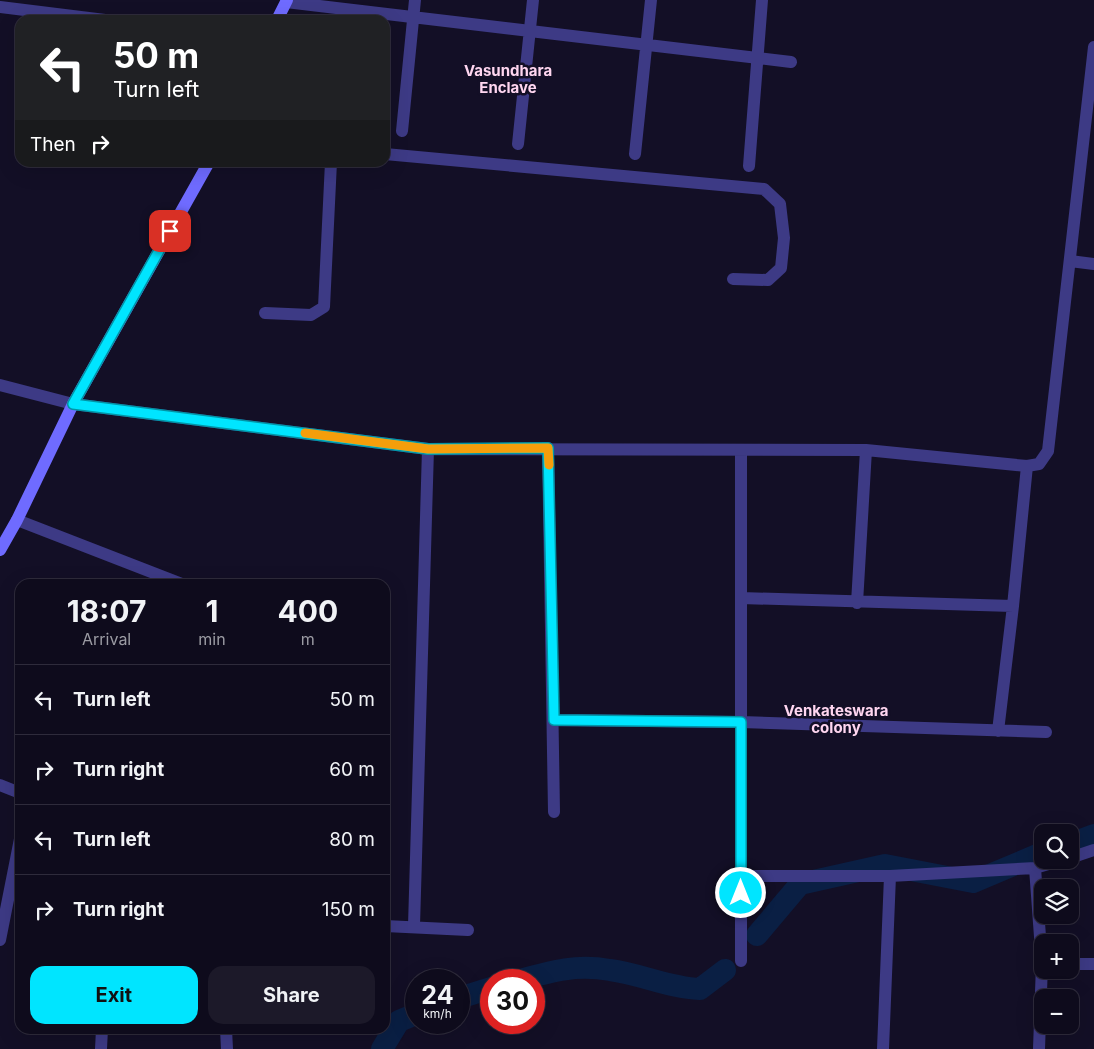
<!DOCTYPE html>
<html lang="en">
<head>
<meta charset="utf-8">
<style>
  :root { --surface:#0e0b1c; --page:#1c1929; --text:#f1f3f6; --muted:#9b9ba3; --line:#2e2b3b; --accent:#00e5ff }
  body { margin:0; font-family:Inter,sans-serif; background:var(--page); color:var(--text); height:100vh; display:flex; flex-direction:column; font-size:19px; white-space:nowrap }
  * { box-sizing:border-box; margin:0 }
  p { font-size:16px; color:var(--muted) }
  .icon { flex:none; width:28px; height:28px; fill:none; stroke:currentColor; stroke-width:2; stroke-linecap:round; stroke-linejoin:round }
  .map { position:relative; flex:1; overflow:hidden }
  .side { position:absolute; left:15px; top:579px; width:375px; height:455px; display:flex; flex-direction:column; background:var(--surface); border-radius:15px; box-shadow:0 5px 20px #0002,0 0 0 1px var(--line) }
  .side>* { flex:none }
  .banner { position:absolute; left:15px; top:15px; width:375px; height:152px; border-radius:15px; box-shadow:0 5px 20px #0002,0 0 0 1px var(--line); background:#202124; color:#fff; overflow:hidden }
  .buttons { position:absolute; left:1034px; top:824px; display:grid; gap:10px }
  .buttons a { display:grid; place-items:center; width:45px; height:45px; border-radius:10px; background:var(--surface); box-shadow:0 5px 20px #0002,0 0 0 1px var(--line); font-size:25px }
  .speed { position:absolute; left:405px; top:969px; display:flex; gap:10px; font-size:25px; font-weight:700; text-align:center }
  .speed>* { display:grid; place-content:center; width:65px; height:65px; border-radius:50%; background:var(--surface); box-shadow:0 5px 20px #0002,0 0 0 1px var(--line); line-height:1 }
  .speed small { font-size:12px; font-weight:400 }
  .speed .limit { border:8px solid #d22; background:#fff; color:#111 }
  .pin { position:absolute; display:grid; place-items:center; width:42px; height:42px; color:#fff; margin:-21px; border-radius:10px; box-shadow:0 2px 8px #0006 }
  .me { position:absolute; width:55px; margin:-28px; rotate:0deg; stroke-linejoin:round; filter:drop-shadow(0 0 4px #0008) }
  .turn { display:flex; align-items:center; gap:18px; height:105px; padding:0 15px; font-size:22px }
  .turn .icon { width:65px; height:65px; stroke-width:2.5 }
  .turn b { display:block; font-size:35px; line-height:42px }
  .then { display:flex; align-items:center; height:48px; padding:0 15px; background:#0003; gap:10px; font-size:19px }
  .eta { display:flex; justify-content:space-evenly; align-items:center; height:85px; text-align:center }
  .eta b { font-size:30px; font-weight:700; line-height:35px }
  .primary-button { display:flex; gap:10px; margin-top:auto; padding:10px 15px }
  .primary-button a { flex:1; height:58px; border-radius:15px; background:var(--accent); color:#111; font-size:20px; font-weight:700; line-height:58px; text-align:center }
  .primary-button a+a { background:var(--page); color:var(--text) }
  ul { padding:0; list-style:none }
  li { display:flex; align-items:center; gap:15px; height:70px; padding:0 15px; border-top:1px solid var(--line) }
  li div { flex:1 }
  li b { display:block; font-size:19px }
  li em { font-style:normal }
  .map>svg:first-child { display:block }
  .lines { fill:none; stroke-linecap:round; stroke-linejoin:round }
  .canal { stroke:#0a1f44; stroke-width:22 }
  .lane { stroke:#3d3a85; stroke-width:12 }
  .street { stroke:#3d3a85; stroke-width:12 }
  .secondary { stroke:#6f6bff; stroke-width:12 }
  .route-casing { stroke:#0095a6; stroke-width:12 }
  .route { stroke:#00e5ff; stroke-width:9 }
  .slow { stroke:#f59e0b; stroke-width:9 }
  .labels { text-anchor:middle; stroke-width:5; stroke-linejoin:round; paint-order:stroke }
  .neighbourhood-label { font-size:15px; font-weight:bold; fill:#ffd6f0; stroke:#130f26 }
</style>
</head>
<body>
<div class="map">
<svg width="1094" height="1049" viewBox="0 0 1094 1049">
  <rect width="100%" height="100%" fill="#130f26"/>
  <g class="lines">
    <path class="canal" d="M1070 844 1094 835
      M757 935 800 884 885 865 973 882 1042 853
      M520 980C552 971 576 964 610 970 641 974 669 988 700 989L725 970
      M459 998 491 988
      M382 1049 399 1021 416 1014"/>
    <path class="lane" d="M265 313 311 315 324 307 331 162"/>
    <path class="street" d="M286 2 791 62
      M0 7 105 20
      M402 131 415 0
      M518 144 533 0
      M385 154 764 189 780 204 784 238 781 268 768 280 733 279
      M635 154 651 0
      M749 166 762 0
      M1070 261 1094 264
      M0 385 73 404 428 449 866 450 1027 466 1039 464 1048 451 1094 47
      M548 448 554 812
      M17 520 182 584
      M741 598 1013 606 998 731
      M857 603 866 450
      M1013 606 1027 466
      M554 720 741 722 1046 732
      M0 785 20 793
      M1070 858 1094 850
      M1035 868 1042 964 1039 1049
      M741 876H890L1035 868 1062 860
      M385 926 468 930
      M414 926 428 449
      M0 940 20 839
      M741 961V450
      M1070 964H1094
      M226 1029 227 1049
      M101 1049 102 1029
      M883 1049 890 876"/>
    <path class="secondary" d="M277 20 287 0
      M0 550 17 520 73 404 209 162"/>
  </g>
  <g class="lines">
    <defs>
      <path id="route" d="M170 231 73 404 428 449 548 448 554 720 741 722V893"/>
    </defs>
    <use href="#route" class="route-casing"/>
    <use href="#route" class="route"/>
    <path class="slow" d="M305 433 428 449 548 448 549 465"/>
  </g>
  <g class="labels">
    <g class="neighbourhood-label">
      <text x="508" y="76">Vasundhara<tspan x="508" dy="17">Enclave</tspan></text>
      <text x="836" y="716">Venkateswara<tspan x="836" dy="17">colony</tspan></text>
    </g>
  </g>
</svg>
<div class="buttons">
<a><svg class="icon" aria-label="search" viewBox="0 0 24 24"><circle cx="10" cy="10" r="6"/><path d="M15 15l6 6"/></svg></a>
<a><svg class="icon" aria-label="layers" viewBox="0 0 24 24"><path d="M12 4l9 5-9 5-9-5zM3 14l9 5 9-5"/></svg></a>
<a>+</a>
<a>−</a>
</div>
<div class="speed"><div>24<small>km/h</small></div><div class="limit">30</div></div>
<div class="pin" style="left:170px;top:231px;background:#d93025"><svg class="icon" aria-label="arrive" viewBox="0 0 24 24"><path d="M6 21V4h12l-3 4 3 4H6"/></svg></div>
<svg class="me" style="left:741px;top:893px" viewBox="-20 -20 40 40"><circle r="17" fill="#00e5ff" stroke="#fff" stroke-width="3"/><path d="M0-11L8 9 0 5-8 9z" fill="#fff"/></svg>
<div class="banner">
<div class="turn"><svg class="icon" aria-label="left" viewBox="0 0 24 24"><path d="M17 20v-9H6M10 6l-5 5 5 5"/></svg><div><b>50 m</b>Turn left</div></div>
<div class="then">Then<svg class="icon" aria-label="right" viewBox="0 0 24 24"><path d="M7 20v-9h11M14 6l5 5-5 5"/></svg></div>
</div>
<section class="side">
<div class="eta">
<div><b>18:07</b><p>Arrival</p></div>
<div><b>1</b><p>min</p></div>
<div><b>400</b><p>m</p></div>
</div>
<ul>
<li><svg class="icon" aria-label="left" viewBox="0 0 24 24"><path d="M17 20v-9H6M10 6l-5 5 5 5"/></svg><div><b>Turn left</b></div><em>50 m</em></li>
<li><svg class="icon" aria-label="right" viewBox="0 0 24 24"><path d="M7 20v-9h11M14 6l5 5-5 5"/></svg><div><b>Turn right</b></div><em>60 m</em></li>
<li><svg class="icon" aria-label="left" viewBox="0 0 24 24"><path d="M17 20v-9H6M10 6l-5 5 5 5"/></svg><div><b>Turn left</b></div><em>80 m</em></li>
<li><svg class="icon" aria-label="right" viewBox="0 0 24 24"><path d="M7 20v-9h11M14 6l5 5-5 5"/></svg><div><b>Turn right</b></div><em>150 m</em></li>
</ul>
<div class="primary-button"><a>Exit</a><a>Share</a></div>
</section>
</div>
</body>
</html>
